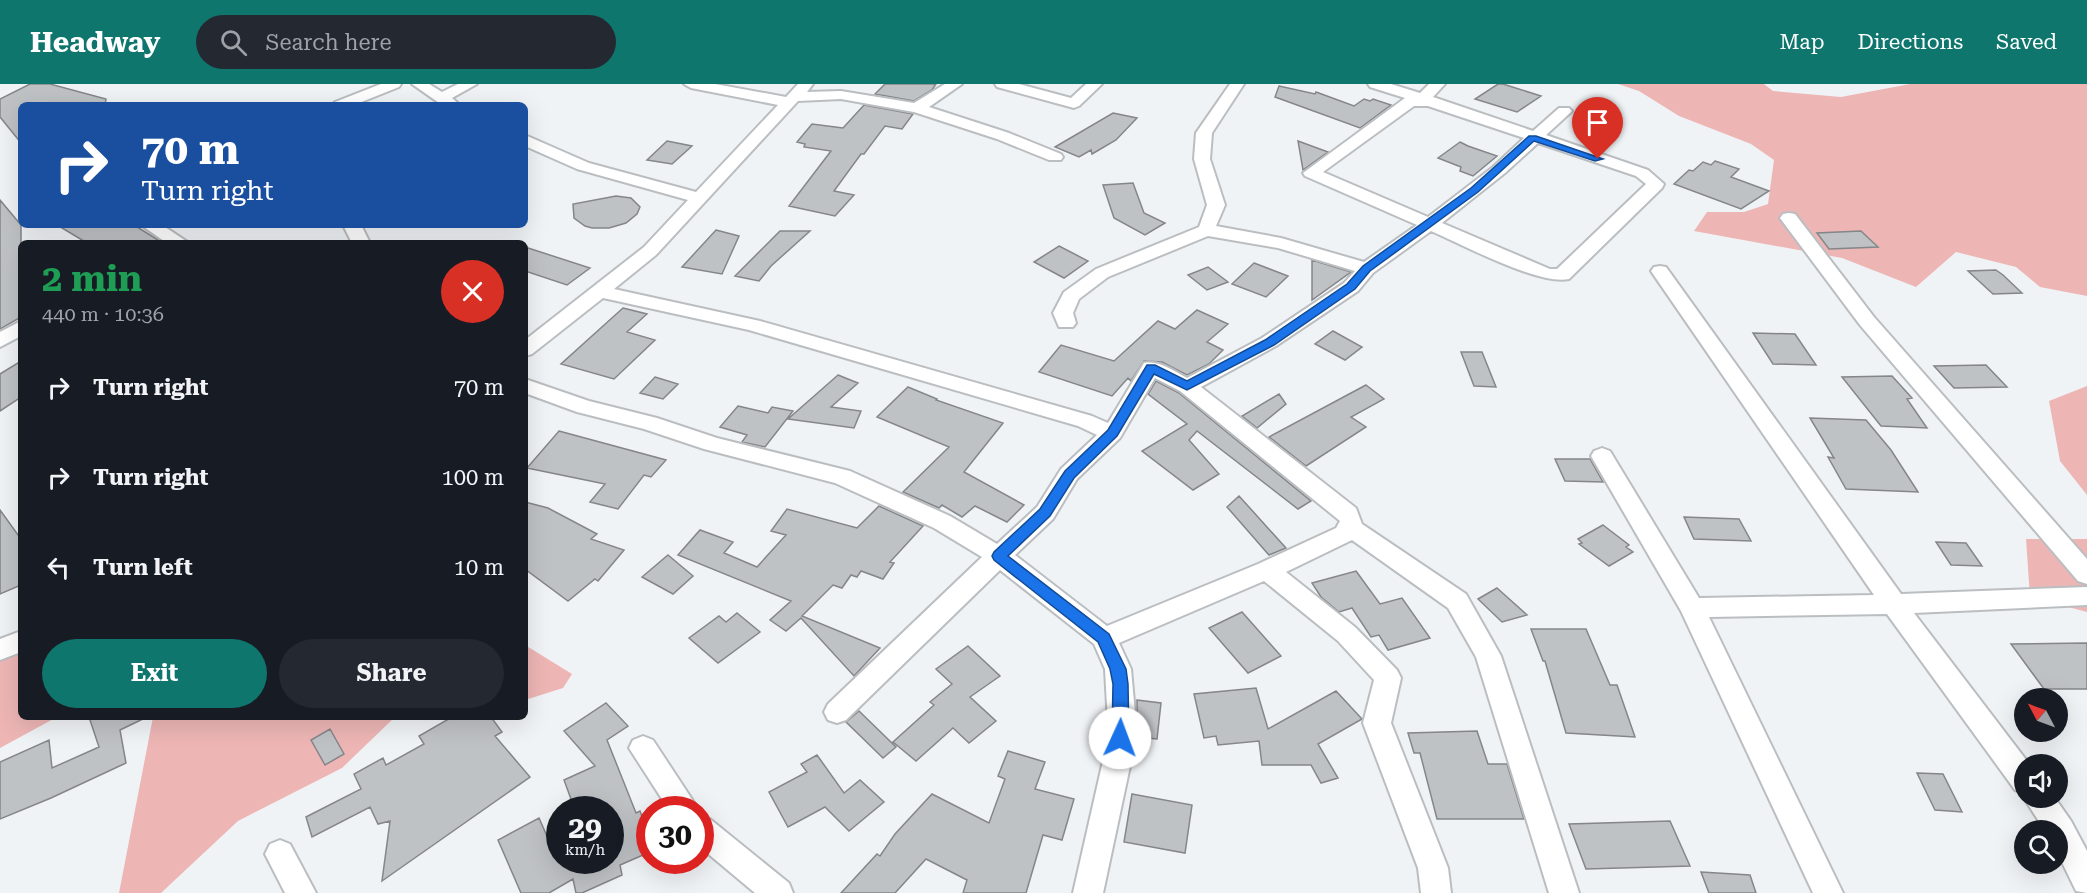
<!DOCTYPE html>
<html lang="en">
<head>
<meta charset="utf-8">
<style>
  :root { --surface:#171b24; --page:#242831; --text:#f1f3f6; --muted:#9ea1a6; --accent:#0f766e }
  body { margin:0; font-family:"Roboto Serif",serif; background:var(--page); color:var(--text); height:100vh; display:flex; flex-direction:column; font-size:22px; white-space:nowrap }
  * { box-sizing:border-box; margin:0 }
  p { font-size:20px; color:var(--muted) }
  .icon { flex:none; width:33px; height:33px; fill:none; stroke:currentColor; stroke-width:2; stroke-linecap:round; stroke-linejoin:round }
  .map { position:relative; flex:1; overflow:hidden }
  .side { position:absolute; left:18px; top:156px; width:510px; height:480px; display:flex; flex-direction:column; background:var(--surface); border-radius:9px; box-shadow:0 6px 24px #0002 }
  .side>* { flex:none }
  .top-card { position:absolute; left:18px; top:18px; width:510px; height:126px; border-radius:9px; box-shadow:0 6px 24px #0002; background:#1a4fa0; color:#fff; overflow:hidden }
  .needle { width:39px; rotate:311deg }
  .tools { position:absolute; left:2014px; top:604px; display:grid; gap:12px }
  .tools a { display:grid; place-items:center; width:54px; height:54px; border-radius:50%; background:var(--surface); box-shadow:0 6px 24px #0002; font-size:30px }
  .speed { position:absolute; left:546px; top:712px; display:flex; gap:12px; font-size:30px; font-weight:700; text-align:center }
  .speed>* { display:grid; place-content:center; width:78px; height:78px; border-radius:50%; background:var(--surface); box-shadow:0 6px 24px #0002; line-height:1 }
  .speed small { font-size:15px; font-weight:400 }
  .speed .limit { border:9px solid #d22; background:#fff; color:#111 }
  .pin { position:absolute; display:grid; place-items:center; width:51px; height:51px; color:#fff; margin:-62px -26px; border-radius:50% 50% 50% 0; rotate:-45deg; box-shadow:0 0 6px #0007 }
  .pin .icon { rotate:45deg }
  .me { position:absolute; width:66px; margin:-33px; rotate:2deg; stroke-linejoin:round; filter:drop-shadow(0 0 4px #0008) }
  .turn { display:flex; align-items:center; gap:21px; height:126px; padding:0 24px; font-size:27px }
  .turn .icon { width:78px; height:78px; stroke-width:2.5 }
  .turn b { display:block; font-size:42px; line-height:51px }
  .round { display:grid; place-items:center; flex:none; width:63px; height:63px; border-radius:32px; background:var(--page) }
  .overview { display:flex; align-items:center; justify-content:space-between; height:102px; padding:0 24px }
  h1 { font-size:36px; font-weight:700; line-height:45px; color:#1e9e55 }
  .button { display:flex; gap:12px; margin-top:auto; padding:12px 24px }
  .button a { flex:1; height:69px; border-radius:36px; background:var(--accent); color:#fff; font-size:24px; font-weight:700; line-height:69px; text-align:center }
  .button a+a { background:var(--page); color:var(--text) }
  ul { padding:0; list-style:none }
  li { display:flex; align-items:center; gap:18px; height:90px; padding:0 24px }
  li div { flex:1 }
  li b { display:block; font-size:22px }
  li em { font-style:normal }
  header { display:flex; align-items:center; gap:36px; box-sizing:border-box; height:84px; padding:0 30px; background:var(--accent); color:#fff }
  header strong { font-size:28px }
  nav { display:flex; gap:33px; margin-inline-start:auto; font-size:21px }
  .search { width:420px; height:54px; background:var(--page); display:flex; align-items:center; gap:15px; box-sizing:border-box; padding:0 21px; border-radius:33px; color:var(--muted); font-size:22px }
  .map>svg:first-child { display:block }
  .green { fill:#edb6b5 }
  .building { fill:#bfc2c5; stroke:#848689; stroke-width:1.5 }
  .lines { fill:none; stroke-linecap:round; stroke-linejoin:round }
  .minor-casing { stroke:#bbbec1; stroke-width:4 }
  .minor { fill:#fff; fill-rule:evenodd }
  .route { fill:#1a73e8; stroke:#114b97; stroke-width:1.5 }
</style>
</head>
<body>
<header>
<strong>Headway</strong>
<div class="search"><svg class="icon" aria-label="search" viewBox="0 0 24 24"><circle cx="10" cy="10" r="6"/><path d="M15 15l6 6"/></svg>Search here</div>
<nav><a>Map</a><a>Directions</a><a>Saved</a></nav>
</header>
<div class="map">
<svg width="2087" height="809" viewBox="0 0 2087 809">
  <rect width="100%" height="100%" fill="#f0f3f6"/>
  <path class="green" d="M1618 0H1764L1773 7 1841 13 1910 0H2087V212L2040 203 2016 183 1956 168 1916 203 1842 174 1694 147 1707 128H1744L1768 120 1774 76 1751 60 1679 32 1639 7Z
    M2087 302V411L2060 377 2049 317Z
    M2026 455H2087V528L2030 513Z
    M525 561 572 590 563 604 525 616Z
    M21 564V633H57L0 664V571Z
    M153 633H395L342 684 238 737 161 809H119Z"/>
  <path class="building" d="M30 0H50L106 15 105 21H21V59L0 33V15Z
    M885 0H936L932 6 914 17 875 10Z
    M1498 0H1503L1541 12 1517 28 1475 15Z
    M1279 2 1315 10 1316 8 1354 22 1364 15 1370 17 1373 15 1391 21 1360 44 1275 13Z
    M864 21 913 30 902 45 885 42 864 70H861L834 107 854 111 835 132 789 122 831 67 804 63 805 60 797 58 812 40 843 44Z
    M1113 29 1137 34 1116 56 1092 70 1091 66 1079 73 1055 63Z
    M667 57 692 62 672 80 647 76Z
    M1298 57 1328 68 1303 86Z
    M1460 58 1468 62 1497 72 1473 92 1460 87 1461 83 1438 74Z
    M1715 77 1739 85 1731 93 1769 107 1741 125 1674 100 1689 86 1693 87 1703 78 1711 81Z
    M1133 99 1144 129 1165 139 1145 151 1114 134 1103 101Z
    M616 112 631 114 640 123 637 130 626 139 609 144H592L585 142 574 134 573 120Z
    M0 116 21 141V233L0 245Z
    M57 141H134L163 159H87Z
    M716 146 739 152 722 190 682 183Z
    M780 147H810L771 182 759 197 735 192Z
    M1861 147 1878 163 1829 165 1817 149Z
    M1059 162 1088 177 1064 194 1034 178Z
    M525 163 590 184 567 201 525 187Z
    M1312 176 1351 188 1312 216Z
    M1254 179 1288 192 1266 213 1232 200Z
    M1208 183 1228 198 1207 206 1188 191Z
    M1996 186 2003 191 2022 209 1993 210 1968 187Z
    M623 224 647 230 627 248 655 256 614 295 561 280Z
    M1197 226 1228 240 1207 258 1223 266 1209 280 1187 291 1162 278 1144 277 1131 297 1128 294 1112 312 1039 288 1061 261 1114 277 1158 237 1175 245Z
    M1333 247 1362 263 1345 276 1315 260Z
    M1753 249 1795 250 1816 281 1773 280Z
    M1461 268H1482L1496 303 1474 302Z
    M21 277V313L0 327V290Z
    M1986 281 2007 303 1954 304 1934 282Z
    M838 291 858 299 831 323 861 327 854 344 788 335Z
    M1892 292 1912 314 1907 315 1927 344 1881 342 1842 293Z
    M655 293 678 300 663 315 640 309Z
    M1156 297 1179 309 1311 417 1298 425 1197 347 1189 356 1219 390 1193 406 1142 367 1187 340 1148 310Z
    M1366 301 1384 315 1351 333 1366 343 1306 382 1269 353Z
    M908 303 937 315 936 316 1003 339 964 388 1024 421 1007 438 975 422 962 433 942 421 939 424 903 408 949 363 877 333Z
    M1279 310 1286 320 1257 344 1242 332Z
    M738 322 768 329 772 323 793 327 765 363 742 358 747 351 720 343Z
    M1810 334 1866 336 1891 366 1918 408 1846 405 1828 373 1834 374Z
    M559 347 666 376 651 393 644 391 618 425 590 418 605 400 527 384Z
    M1555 375H1590L1603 398 1565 397Z
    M1239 412 1286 464 1269 471 1227 423Z
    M525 418 548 424 597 450 591 455 624 466 598 497 595 495 568 517 525 485Z
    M879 422 923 442 890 478 894 479 883 495 861 487 857 493 851 491 842 504 833 501 802 532 880 564 854 592 801 534 786 547 770 536 791 517 678 471 700 446 733 458 724 469 757 483 786 451 771 447 787 425 857 444Z
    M0 426 21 455V501L0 510Z
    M1684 433 1739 435 1751 457 1694 455Z
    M1603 441 1629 461 1626 463 1633 468 1609 482 1579 460 1582 459 1578 455Z
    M1936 458 1966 459 1982 482 1951 481Z
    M668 471 693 492 673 510 642 493Z
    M1356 487 1380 520 1402 514 1430 554 1388 566 1379 551 1371 553 1352 524 1339 528 1321 513 1312 499Z
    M1497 504 1527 531 1502 538 1478 515Z
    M1242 528 1281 572 1248 589 1209 544Z
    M737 529 760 548 718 579 689 554 719 532 726 538Z
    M1531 545H1586L1610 601H1617L1635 653 1566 649 1545 577H1543Z
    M2087 559V605H2044L2011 560Z
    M968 562 1000 592 970 613 996 637 969 659 953 644 916 677 893 658 934 621 930 618 952 600 936 585Z
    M1256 604 1268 645 1336 607 1362 635 1318 660 1338 694 1321 699 1311 681H1262L1259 657 1218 661 1216 652 1204 654 1194 610Z
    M1137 616 1161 619 1157 655 1137 653Z
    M606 619 628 642 607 656 636 729 640 727 650 755V768L620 781 622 791 582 809H576L573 795 549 809H521L498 756 539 734 558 777H610V726H575L564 696 595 682 564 647Z
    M859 627 896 663 883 674 846 638Z
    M89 633H147L120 646 126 679 51 714 0 735V678L49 656 52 684 99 663Z
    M452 633H491L502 648 495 652 530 693 382 797 390 737 378 740 370 723 312 753 306 733 361 705 354 690 383 674 386 681 424 660 419 652Z
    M330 645 344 670 325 681 311 656Z
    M1477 647 1488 680H1507L1524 735H1437L1420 669H1414L1408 649Z
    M1008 667 1045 678 1035 705 1074 715 1062 756 1043 751 1026 809H963L967 796 926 775 895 809H841L877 770 880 772 895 750 932 710 989 739 1005 695 998 692Z
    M817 671 844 709 860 696 884 718 849 747 825 723 788 743 769 708 807 688 801 680Z
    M1917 689 1943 690 1962 728 1935 726Z
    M1132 710 1192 721 1185 769 1124 758Z
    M1670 737 1690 782 1586 785 1569 740Z
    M1701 788 1750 791 1756 809H1709Z"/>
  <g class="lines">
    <defs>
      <path id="minor" d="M381 0H401L399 3 354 21H332L335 18Z
        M412 0H429L442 8 458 0H477L452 14 460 21H442Z
        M684 0H715L786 13 798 0H813L807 8 841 7 914 19 945 0H962L929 23 1009 49 1061 70 1063 73 1061 76H1049L997 55 914 28 841 15 798 17 656 171 614 205 760 237 1092 332 1108 339 1144 279C1159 276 1174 287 1187 294L1262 254 1344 199 1355 187 1278 164 1208 152 1108 193 1079 215 1073 229 1076 239 1073 243H1059L1053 229 1064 208 1096 185 1199 143 1207 121 1194 75 1196 49 1230 0H1244L1212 49 1210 75 1225 121 1216 142 1281 154 1364 178 1417 141 1305 92 1303 89 1405 14 1370 3 1368 0H1391L1420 9 1429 0H1445L1433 13 1533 47 1559 24H1569L1572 27 1569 30 1546 51 1648 86 1664 100 1662 104 1569 195C1540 202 1461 160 1431 147L1373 189 1358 207 1276 262 1201 303 1356 424 1362 440 1466 510 1501 572 1579 809H1549L1476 573 1448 524 1352 456 1286 488 1355 543 1397 586 1401 594 1391 639 1448 784 1451 809H1421L1418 784 1363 639 1374 596 1338 557 1264 497 1119 559 1131 585 1136 640 1133 668 1103 809H1073L1105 668 1108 640 1105 585 1094 560 1000 486 846 636 837 639 828 636 824 628 828 620 982 473 934 444 835 399 704 365 644 345 577 328 525 309V295L589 317 657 334 717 354 850 387 950 432 997 460 1037 423 1061 385 1097 351 1078 342 749 246 603 214 532 270 525 272V256L644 163 688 116 577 85 525 62V51L589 79 696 108 778 21 691 4ZM1414 22H1428L1524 54 1493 83 1428 133 1323 88ZM1538 59 1636 92 1646 100 1557 185H1550L1442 139 1505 89ZM1155 294 1180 307 1340 437 1336 444 1258 480 1107 542 1015 471 1053 435 1077 395 1120 354Z
        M995 0H1019L1071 14 1086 0H1102L1079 22 1074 24 997 3Z
        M1789 129 1795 130 1874 233 2087 475V500L2078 497 1860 241 1780 134 1783 130Z
        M141 141H162L189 159H167Z
        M343 141H361L370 159H352Z
        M1660 182 1666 183 1901 510 2087 503V521L1914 529 2030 681H2025V709L2015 706 1887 530 1709 533 1843 809H1813L1681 527 1591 372 1594 367 1602 364 1610 367 1699 514 1874 511 1651 187 1654 183Z
        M21 237V252L0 263V248Z
        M21 547V568L0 576V555Z
        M643 652 653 656 699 726H669L629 664 633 656Z
        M2025 711V714H2055L2071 737 2087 767V809L2076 807 2058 770V747H2045L2024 714Z
        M700 731 710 735 789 799 793 809H755L700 763Z
        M280 756 290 760 316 809H285L265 770 270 760Z"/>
    </defs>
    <use href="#minor" class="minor-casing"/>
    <use href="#minor" class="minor"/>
  </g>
  <path class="route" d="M1529 52H1536L1603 75 1595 77 1534 57 1478 108 1370 187 1355 205 1274 261 1187 306 1154 290 1117 352 1074 394 1050 432 1008 472 1109 550 1126 585 1128 600 1129 654 1126 659 1120 661 1114 659 1112 654 1113 600 1110 585 1098 558 994 476 992 472 994 468 1040 425 1065 387 1108 346 1147 281H1155L1187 297 1265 256 1347 200 1363 182 1471 104Z"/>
</svg>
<div class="tools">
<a><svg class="needle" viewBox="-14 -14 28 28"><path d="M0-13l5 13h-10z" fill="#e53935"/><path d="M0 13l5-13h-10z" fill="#9ea1a6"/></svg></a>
<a><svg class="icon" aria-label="sound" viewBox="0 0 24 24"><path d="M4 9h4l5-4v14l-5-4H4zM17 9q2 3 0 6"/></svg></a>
<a><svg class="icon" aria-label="search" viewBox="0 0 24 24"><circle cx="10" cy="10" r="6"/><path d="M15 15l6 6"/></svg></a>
</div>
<div class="speed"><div>29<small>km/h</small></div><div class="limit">30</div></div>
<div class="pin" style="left:1598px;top:75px;background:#d93025"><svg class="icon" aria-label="arrive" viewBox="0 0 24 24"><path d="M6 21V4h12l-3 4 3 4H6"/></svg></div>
<svg class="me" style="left:1120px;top:654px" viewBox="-20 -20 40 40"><circle r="19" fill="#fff"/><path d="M0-13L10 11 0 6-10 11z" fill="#1a73e8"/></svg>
<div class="top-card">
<div class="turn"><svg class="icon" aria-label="right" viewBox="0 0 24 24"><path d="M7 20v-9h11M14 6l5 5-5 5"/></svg><div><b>70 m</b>Turn right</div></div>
</div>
<section class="side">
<div class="overview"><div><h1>2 min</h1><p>440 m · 10:36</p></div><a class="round" style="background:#d93025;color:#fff"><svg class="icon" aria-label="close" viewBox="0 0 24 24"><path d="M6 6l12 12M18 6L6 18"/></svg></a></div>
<ul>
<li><svg class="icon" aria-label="right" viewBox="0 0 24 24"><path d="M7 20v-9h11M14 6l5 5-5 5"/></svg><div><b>Turn right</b></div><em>70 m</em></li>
<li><svg class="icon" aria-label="right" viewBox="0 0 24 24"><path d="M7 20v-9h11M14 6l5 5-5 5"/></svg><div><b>Turn right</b></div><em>100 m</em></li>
<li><svg class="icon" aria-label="left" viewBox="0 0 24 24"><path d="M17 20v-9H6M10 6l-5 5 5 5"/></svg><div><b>Turn left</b></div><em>10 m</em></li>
</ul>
<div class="button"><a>Exit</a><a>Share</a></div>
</section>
</div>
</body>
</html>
